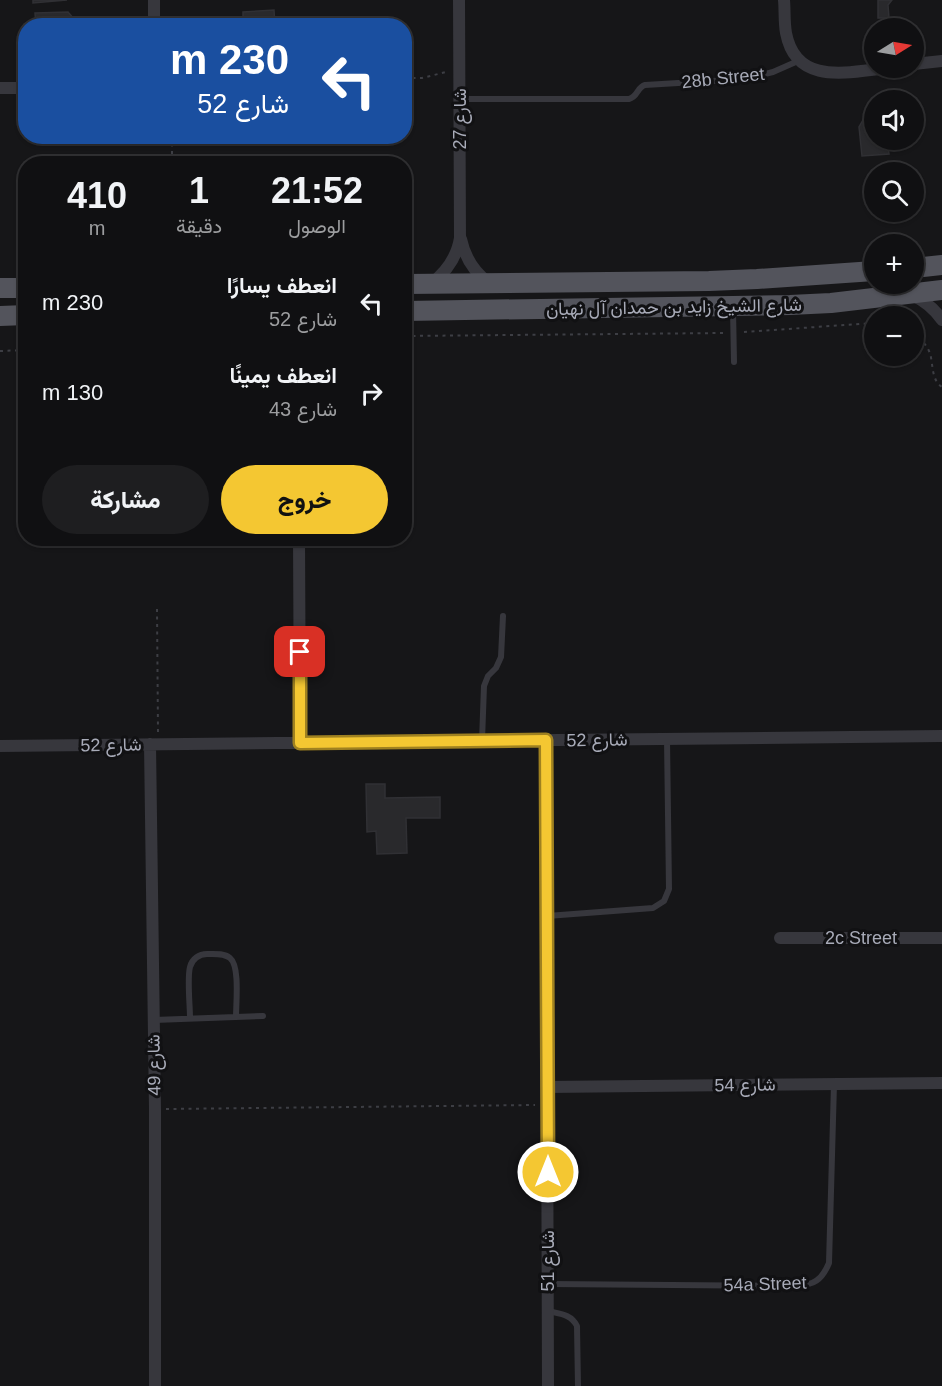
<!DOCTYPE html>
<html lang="ar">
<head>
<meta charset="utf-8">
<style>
  :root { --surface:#101012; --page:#1e1e20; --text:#f1f3f6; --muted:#9c9d9f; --line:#303032; --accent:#f4c732 }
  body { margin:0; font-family:Helvetica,Vazirmatn,sans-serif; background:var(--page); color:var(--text); direction:rtl; height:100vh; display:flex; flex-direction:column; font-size:22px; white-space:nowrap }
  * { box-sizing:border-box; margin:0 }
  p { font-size:20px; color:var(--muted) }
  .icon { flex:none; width:33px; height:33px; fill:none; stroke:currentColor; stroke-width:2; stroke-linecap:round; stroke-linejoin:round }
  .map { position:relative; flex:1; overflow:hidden; direction:ltr }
  .side { position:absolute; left:18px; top:156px; width:394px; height:390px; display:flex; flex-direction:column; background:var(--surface); border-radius:24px; box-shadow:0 2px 4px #0004,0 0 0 2px var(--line); direction:rtl }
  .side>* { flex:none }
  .top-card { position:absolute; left:18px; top:18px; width:394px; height:126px; border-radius:24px; box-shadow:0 2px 4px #0004,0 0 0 2px var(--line); direction:rtl; background:#1a4fa0; color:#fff; overflow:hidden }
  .needle { width:39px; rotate:79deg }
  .tools { position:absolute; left:864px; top:18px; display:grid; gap:12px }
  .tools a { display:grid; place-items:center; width:60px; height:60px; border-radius:50%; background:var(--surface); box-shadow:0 2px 4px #0004,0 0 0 2px var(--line); font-size:30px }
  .pin { position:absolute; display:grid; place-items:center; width:51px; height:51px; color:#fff; margin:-26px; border-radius:12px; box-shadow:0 3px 9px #0006 }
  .me { position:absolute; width:66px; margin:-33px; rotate:0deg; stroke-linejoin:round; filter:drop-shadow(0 0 4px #0008) }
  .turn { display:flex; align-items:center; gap:21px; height:126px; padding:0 24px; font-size:27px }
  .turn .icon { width:78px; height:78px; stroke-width:2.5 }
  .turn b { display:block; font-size:42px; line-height:51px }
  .eta { display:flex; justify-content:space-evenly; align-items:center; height:102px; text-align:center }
  .eta b { font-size:36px; font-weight:800; line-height:42px }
  .action { display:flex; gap:12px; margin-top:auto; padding:12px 24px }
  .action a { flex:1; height:69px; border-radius:36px; background:var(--accent); color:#111; font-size:24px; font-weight:800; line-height:69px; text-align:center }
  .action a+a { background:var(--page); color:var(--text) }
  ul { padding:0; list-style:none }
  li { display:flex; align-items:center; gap:18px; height:90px; padding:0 24px }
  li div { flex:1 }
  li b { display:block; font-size:22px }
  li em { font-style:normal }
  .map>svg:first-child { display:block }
  .building { fill:#29292c; stroke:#303034; stroke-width:1.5 }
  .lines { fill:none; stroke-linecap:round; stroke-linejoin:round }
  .path { stroke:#3d3e44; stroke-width:2; stroke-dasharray:3 4.5; stroke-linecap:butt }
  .service { stroke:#37373d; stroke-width:6 }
  .minor { stroke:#37373d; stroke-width:12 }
  .primary { stroke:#53545c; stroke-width:20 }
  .route-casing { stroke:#9f8120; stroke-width:15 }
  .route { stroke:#f4c732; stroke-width:10 }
  .labels { text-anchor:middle; stroke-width:6; stroke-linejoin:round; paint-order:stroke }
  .street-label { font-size:18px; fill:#a8abb8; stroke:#111113 }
</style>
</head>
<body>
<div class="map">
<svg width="942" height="1386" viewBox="0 0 942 1386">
  <rect width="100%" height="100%" fill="#161618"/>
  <path class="building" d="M33 0H67L33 3Z
    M878 0H892L888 5 889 18H878Z
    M274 10 275 26H243V12Z
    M68 12 80 26H36L35 13Z
    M317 18H349V26H317Z
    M863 120 874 122V140H887L889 154 862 156 859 127Z
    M366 784H385V798L440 797V818H406L407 853 377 854 376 831 367 832Z"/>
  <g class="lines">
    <path class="path" d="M405 78H422L446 72
      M172 136V164
      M744 332 874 323
      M914 332C920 338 925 343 929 351 934 362 930 379 942 387
      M405 336 723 333
      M0 351 26 350
      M157 609 158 732
      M166 1109 535 1105"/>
    <path class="service" d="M460 99H629C638 97 637 87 645 85L745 79 773 72 798 61
      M733 309 734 362
      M482 741 484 686 488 676 496 668 501 657 503 616
      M547 916 653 908 664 901 669 889 667 739
      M190 1018C190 1005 187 978 190 967 192 959 199 954 207 954 214 954 224 953 230 958 240 966 236 1003 236 1017
      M154 1020 263 1016
      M548 1284 796 1286C814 1285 822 1280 829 1263L834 1084
      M548 1311C560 1314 571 1314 577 1326L578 1386"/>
    <path class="minor" d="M154 0V26
      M784 0C785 11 784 22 786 33 796 86 848 72 887 68
      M914 64 942 61
      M0 88H26
      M461 239C465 258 474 272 489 283
      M432 283C447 271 457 257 460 238L459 0
      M912 295C925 301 934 308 942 320
      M299 538 300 743
      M546 740 548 1386
      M150 744 155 1109V1386
      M0 746 942 736
      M780 938H942
      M547 1087 942 1083"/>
    <path class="primary" d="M914 268 942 265
      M405 284 709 281 757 279 874 271
      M0 288H26
      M405 311 790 305 831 303 942 290
      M0 316 26 315"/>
  </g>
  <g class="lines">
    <defs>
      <path id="route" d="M300 652V743L546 740 548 1172"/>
    </defs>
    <use href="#route" class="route-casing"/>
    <use href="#route" class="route"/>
  </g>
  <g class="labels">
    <g class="street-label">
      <text transform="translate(723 78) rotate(-6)" y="6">28b Street</text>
      <text transform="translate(460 119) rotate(-90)" y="6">شارع 27</text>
      <text transform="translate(674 307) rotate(-1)" y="6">شارع الشيخ زايد بن حمدان آل نهيان</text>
      <text transform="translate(597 740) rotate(-1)" y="6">شارع 52</text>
      <text transform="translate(111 745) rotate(-1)" y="6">شارع 52</text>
      <text x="861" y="944">2c Street</text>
      <text transform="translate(154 1065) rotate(-91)" y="6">شارع 49</text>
      <text transform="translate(745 1085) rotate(-1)" y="6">شارع 54</text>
      <text transform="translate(548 1261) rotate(-90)" y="6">شارع 51</text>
      <text transform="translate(765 1284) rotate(-2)" y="6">54a Street</text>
    </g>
  </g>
</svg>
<div class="tools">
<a><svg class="needle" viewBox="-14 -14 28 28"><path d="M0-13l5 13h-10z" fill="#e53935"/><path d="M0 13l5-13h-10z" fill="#9c9d9f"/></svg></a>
<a><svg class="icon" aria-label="sound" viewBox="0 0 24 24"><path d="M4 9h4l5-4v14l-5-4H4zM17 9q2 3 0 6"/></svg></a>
<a><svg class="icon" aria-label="search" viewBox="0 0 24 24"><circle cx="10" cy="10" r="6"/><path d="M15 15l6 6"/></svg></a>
<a>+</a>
<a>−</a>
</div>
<div class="pin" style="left:300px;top:652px;background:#d93025"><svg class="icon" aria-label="arrive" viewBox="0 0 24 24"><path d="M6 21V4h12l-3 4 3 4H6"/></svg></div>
<svg class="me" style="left:548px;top:1172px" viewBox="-20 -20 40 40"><circle r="17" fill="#f4c732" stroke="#fff" stroke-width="3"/><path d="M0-11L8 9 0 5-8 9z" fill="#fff"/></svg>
<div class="top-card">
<div class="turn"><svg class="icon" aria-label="left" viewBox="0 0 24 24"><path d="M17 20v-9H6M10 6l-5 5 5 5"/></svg><div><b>230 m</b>شارع 52</div></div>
</div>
<section class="side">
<div class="eta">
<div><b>21:52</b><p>الوصول</p></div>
<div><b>1</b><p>دقيقة</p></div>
<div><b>410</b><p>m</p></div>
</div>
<ul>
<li><svg class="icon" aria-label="left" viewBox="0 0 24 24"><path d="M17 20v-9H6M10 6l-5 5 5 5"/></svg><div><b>انعطف يسارًا</b><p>شارع 52</p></div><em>230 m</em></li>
<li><svg class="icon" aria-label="right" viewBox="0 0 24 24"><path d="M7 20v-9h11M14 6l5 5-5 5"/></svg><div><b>انعطف يمينًا</b><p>شارع 43</p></div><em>130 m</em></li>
</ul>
<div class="action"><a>خروج</a><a>مشاركة</a></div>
</section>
</div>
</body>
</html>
